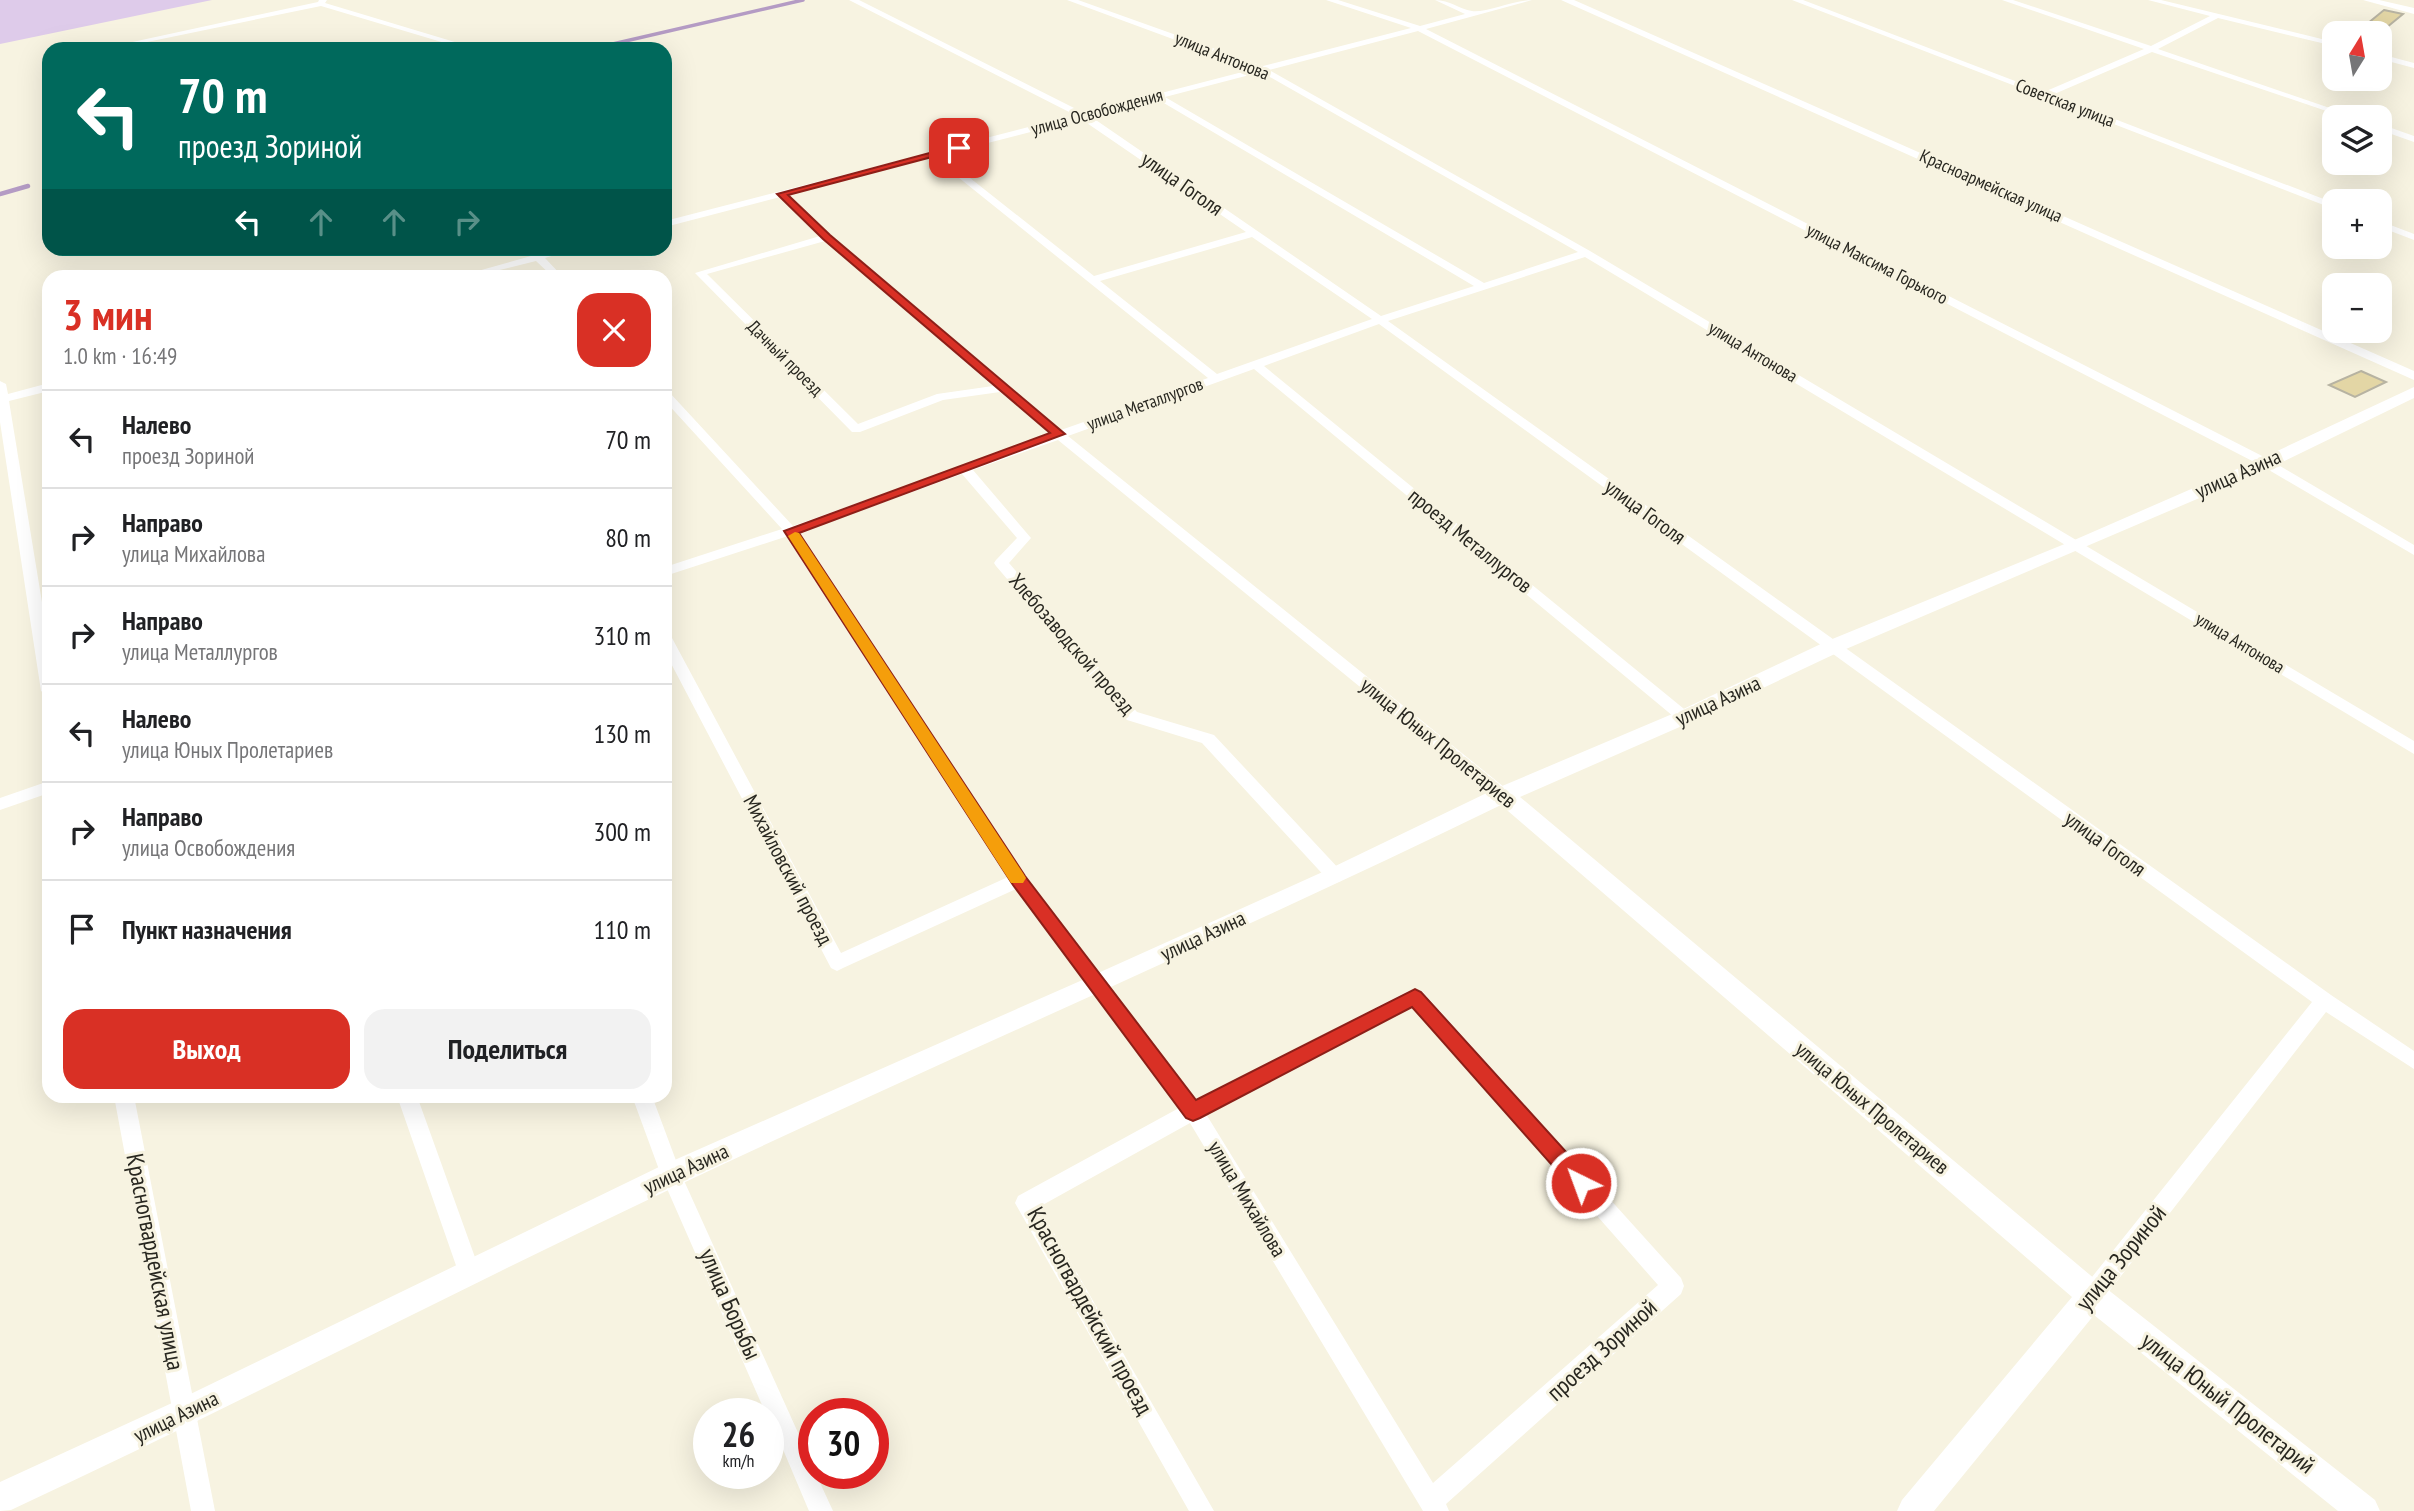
<!DOCTYPE html>
<html lang="ru">
<head>
<meta charset="utf-8">
<style>
  :root { --surface:#fff; --page:#f2f2f2; --text:#202124; --muted:#757577; --line:#e0e0e0; --accent:#d93025 }
  body { margin:0; font-family:"PT Sans Narrow",sans-serif; background:var(--page); color:var(--text); height:100vh; display:flex; flex-direction:column; font-size:26px; white-space:nowrap }
  * { box-sizing:border-box; margin:0 }
  p { font-size:23px; color:var(--muted) }
  .icon { flex:none; width:38px; height:38px; fill:none; stroke:currentColor; stroke-width:2; stroke-linecap:round; stroke-linejoin:round }
  .map { position:relative; flex:1; overflow:hidden }
  .sheet { position:absolute; left:42px; top:270px; width:630px; height:833px; display:flex; flex-direction:column; background:var(--surface); border-radius:21px; box-shadow:0 7px 28px #0002 }
  .sheet>* { flex:none }
  .top-card { position:absolute; left:42px; top:42px; width:630px; height:214px; border-radius:21px; box-shadow:0 7px 28px #0002; background:#00695c; color:#fff; overflow:hidden }
  .needle { width:46px; rotate:11deg }
  .buttons { position:absolute; left:2322px; top:21px; display:grid; gap:14px }
  .buttons a { display:grid; place-items:center; width:70px; height:70px; border-radius:14px; background:var(--surface); box-shadow:0 7px 28px #0002; font-size:35px }
  .speed { position:absolute; left:693px; top:1398px; display:flex; gap:14px; font-size:35px; font-weight:700; text-align:center }
  .speed>* { display:grid; place-content:center; width:91px; height:91px; border-radius:50%; background:var(--surface); box-shadow:0 7px 28px #0002; line-height:1 }
  .speed small { font-size:18px; font-weight:400 }
  .speed .limit { border:10px solid #d22; background:#fff; color:#111 }
  .pin { position:absolute; display:grid; place-items:center; width:60px; height:60px; color:#fff; margin:-30px; border-radius:14px; box-shadow:0 4px 10px #0006 }
  .me { position:absolute; width:77px; margin:-38px; rotate:318deg; stroke-linejoin:round; filter:drop-shadow(0 0 5px #0008) }
  .turn { display:flex; align-items:center; gap:24px; height:147px; padding:0 21px; font-size:32px }
  .turn .icon { width:91px; height:91px; stroke-width:2.5 }
  .turn b { display:block; font-size:49px; line-height:60px }
  .lanes { display:flex; align-items:center; height:66px; padding:0 21px; background:#0003; justify-content:center; gap:35px; direction:ltr }
  .lanes .off { opacity:.35 }
  .round { display:grid; place-items:center; flex:none; width:74px; height:74px; border-radius:21px; background:var(--page) }
  .overview { display:flex; align-items:center; justify-content:space-between; height:119px; padding:0 21px }
  h1 { font-size:42px; font-weight:800; line-height:52px; color:var(--accent) }
  .primary-button { display:flex; gap:14px; margin-top:auto; padding:14px 21px }
  .primary-button a { flex:1; height:80px; border-radius:21px; background:var(--accent); color:#fff; font-size:28px; font-weight:800; line-height:80px; text-align:center }
  .primary-button a+a { background:var(--page); color:var(--text) }
  ul { padding:0; list-style:none }
  li { display:flex; align-items:center; gap:21px; height:98px; padding:0 21px; border-top:2px solid var(--line) }
  li div { flex:1 }
  li b { display:block; font-size:26px }
  li em { font-style:normal }
  .map>svg:first-child { display:block }
  .green { fill:#decbea }
  .lines { fill:none; stroke-linecap:round; stroke-linejoin:round }
  .stream-far1 { stroke:#b49bc4; stroke-width:3.5 }
  .stream { stroke:#b49bc4; stroke-width:4.5 }
  .building { fill:#e3d6a5; stroke:#b7b3a2; stroke-width:2 }
  .minor { fill:#fff; fill-rule:evenodd }
  .tertiary { fill:#fff; fill-rule:evenodd }
  .secondary { fill:#fff; fill-rule:evenodd }
  .route { fill:#d93025; stroke:#8d1f18; stroke-width:2 }
  .slow { fill:#f59e0b }
  .labels { text-anchor:middle; stroke-width:6; stroke-linejoin:round; paint-order:stroke }
  .far-street-label { font-size:18px; fill:#282720; stroke:#f7f3e1 }
  .street-label { font-size:21px; fill:#282720; stroke:#f7f3e1 }
  .near-street-label { font-size:24px; fill:#282720; stroke:#f7f3e1 }
</style>
</head>
<body>
<div class="map">
<svg width="2414" height="1511" viewBox="0 0 2414 1511">
  <rect width="100%" height="100%" fill="#f7f3e1"/>
  <path class="green" d="M0 0H212L0 44Z"/>
  <g class="lines">
    <path class="stream-far1" d="M591 49 803 0"/>
    <path class="stream" d="M0 194 28 186"/>
  </g>
  <path class="building" d="M2384 10 2403 14 2386 28 2367 24Z
    M2361 371 2386 382 2355 397 2329 385Z"/>
  <g class="lines">
    <path class="minor" d="M319 0H327L325 3 478 49H465L321 6 118 48 114 46 318 2Z
      M849 0H859L1084 113 1254 69 1067 0H1078L1263 66 1411 28 1326 0H1338L1420 26 1465 14 1435 0C1450 0 1459 9 1472 11 1485 13 1514 0 1532 0L1426 29 2270 460 2414 545V555L2262 466 1418 31 1269 70 1590 251 2414 741V754L1585 257 1388 321 2331 995 2414 1051V1069L2326 1012 2100 1303 2092 1306 2084 1303 2081 1295 2084 1287 2312 1002 1379 324 1264 366 1689 713 1692 717 1689 721H1679L1254 369 1068 436 1509 791 1511 795 1509 799H1497L1058 440 973 470 1031 538 1009 563 1137 712 1214 735 1341 871 1344 876 1341 881 1335 883 1329 881 1202 743 1127 720 996 566 994 563 996 560 1017 538 962 474 799 533 1025 875 1196 1100 1408 991 1415 989 1422 991 1681 1278 1684 1286 1681 1294 1446 1504 1449 1511H1423L1190 1123 1039 1207 1214 1511H1189L1015 1203 1018 1196 1179 1108 1016 889 843 968 837 971 831 968 665 652V633L672 638 841 953 1008 877 788 536 665 576V567L782 529 665 401V390L669 392 793 526 1051 434 1000 392 943 400 860 432H852L695 273 820 236 780 197 665 227V221L1075 115ZM1261 72 1578 252 1484 283 1165 97ZM1157 99 1474 286 1381 316 1090 116ZM1081 119 1246 232 1094 276 941 155ZM933 157 1208 378 1061 430 831 235 788 195ZM1252 237 1372 319 1217 374 1100 281ZM825 241 993 386 937 394 858 424 707 274ZM1413 1007 1658 1285 1433 1483 1206 1114Z
      M1792 0H1803L2044 92 2144 49 2002 0H2013L2151 46 2210 16 2148 0H2161L2334 42V46L2218 18 2158 49 2356 117H2344L2152 52 2052 95 2334 203V209Z
      M2380 54 2414 63V68L2380 59Z
      M2380 124 2414 136V142L2380 130Z
      M2380 221 2414 234V240L2380 227Z
      M558 248H577L545 258 562 276H552L536 261 475 276H460L531 256 530 251 540 253Z
      M0 381 6 384 8 394 49 383V391L9 401 49 645V696L41 691 0 422Z
      M49 781V793L0 810V798Z
      M114 1096H134L215 1511H191Z
      M397 1096H417L481 1274 478 1282 470 1285 462 1282 459 1274Z
      M632 1096H652L681 1174 814 1468V1474H816L833 1511H809L768 1414H766L661 1175Z"/>
    <path class="tertiary" d="M1561 0H1574L2414 371V380Z
      M2363 0H2379L2414 8V14Z"/>
    <path class="secondary" d="M2414 387V398L2272 467 1839 652 1691 722 1520 797 2102 1285 2375 1500 2380 1511H2338L2094 1315 1934 1511H1897L1902 1500 2072 1297 1501 805C1230 937 954 1055 681 1184 457 1290 236 1405 11 1510L0 1511V1482L172 1403 661 1166 1087 978 1327 870 1495 789 1677 712 1825 642 2072 541 2260 459Z"/>
  </g>
  <path class="route" d="M959 145 963 148 962 149 788 195 830 235 1065 434 799 533 1025 876 1196 1100 1415 989 1421 992 1588 1176 1591 1183 1588 1190 1581 1193 1574 1190 1412 1007 1200 1118 1193 1121 1186 1118 1013 885 784 531 1050 433 823 239 777 194Z"/>
  <path class="slow" d="M795 532 799 533 1023 873 1026 878 1023 883H1011L788 536Z"/>
  <g class="labels">
    <g class="far-street-label">
      <text transform="translate(1222 56) rotate(22)" y="6">улица Антонова</text>
      <text transform="translate(2065 103) rotate(21)" y="6">Советская улица</text>
      <text transform="translate(1097 112) rotate(-15)" y="6">улица Освобождения</text>
      <text transform="translate(1991 186) rotate(24)" y="6">Красноармейская улица</text>
      <text transform="translate(1877 264) rotate(27)" y="6">улица Максима Горького</text>
      <text transform="translate(1753 352) rotate(31)" y="6">улица Антонова</text>
      <text transform="translate(785 358) rotate(45)" y="6">Дачный проезд</text>
      <text transform="translate(1145 404) rotate(-20)" y="6">улица Металлургов</text>
      <text transform="translate(2240 643) rotate(31)" y="6">улица Антонова</text>
    </g>
    <g class="street-label">
      <text transform="translate(1182 184) rotate(35)" y="7">улица Гоголя</text>
      <text transform="translate(2238 474) rotate(-24)" y="7">улица Азина</text>
      <text transform="translate(1645 512) rotate(36)" y="7">улица Гоголя</text>
      <text transform="translate(1470 541) rotate(39)" y="7">проезд Металлургов</text>
      <text transform="translate(1072 644) rotate(49)" y="7">Хлебозаводской проезд</text>
      <text transform="translate(1718 701) rotate(-25)" y="7">улица Азина</text>
      <text transform="translate(1438 743) rotate(39)" y="7">улица Юных Пролетариев</text>
      <text transform="translate(2105 844) rotate(36)" y="7">улица Гоголя</text>
      <text transform="translate(788 870) rotate(62)" y="7">Михайловский проезд</text>
      <text transform="translate(1203 936) rotate(-25)" y="7">улица Азина</text>
      <text transform="translate(1872 1108) rotate(40)" y="7">улица Юных Пролетариев</text>
      <text transform="translate(686 1169) rotate(-25)" y="7">улица Азина</text>
      <text transform="translate(1247 1199) rotate(59)" y="7">улица Михайлова</text>
      <text transform="translate(176 1417) rotate(-26)" y="7">улица Азина</text>
    </g>
    <g class="near-street-label">
      <text transform="translate(2121 1258) rotate(-51)" y="8">улица Зориной</text>
      <text transform="translate(155 1262) rotate(79)" y="8">Красногвардейская улица</text>
      <text transform="translate(730 1304) rotate(66)" y="8">улица Борьбы</text>
      <text transform="translate(1090 1311) rotate(61)" y="8">Красногвардейский проезд</text>
      <text transform="translate(1602 1350) rotate(-42)" y="8">проезд Зориной</text>
      <text transform="translate(2228 1403) rotate(38)" y="8">улица Юный Пролетарий</text>
    </g>
  </g>
</svg>
<div class="buttons">
<a><svg class="needle" viewBox="-14 -14 28 28"><path d="M0-13l5 13h-10z" fill="#e53935"/><path d="M0 13l5-13h-10z" fill="#757577"/></svg></a>
<a><svg class="icon" aria-label="layers" viewBox="0 0 24 24"><path d="M12 4l9 5-9 5-9-5zM3 14l9 5 9-5"/></svg></a>
<a>+</a>
<a>−</a>
</div>
<div class="speed"><div>26<small>km/h</small></div><div class="limit">30</div></div>
<div class="pin" style="left:959px;top:148px;background:#d93025"><svg class="icon" aria-label="arrive" viewBox="0 0 24 24"><path d="M6 21V4h12l-3 4 3 4H6"/></svg></div>
<svg class="me" style="left:1581px;top:1183px" viewBox="-20 -20 40 40"><circle r="17" fill="#d93025" stroke="#fff" stroke-width="3"/><path d="M0-11L8 9 0 5-8 9z" fill="#fff"/></svg>
<div class="top-card">
<div class="turn"><svg class="icon" aria-label="left" viewBox="0 0 24 24"><path d="M17 20v-9H6M10 6l-5 5 5 5"/></svg><div><b>70 m</b>проезд Зориной</div></div>
<div class="lanes"><svg class="icon" aria-label="left" viewBox="0 0 24 24"><path d="M17 20v-9H6M10 6l-5 5 5 5"/></svg><svg class="icon off" aria-label="ahead" viewBox="0 0 24 24"><path d="M12 20V5M6 11l6-6 6 6"/></svg><svg class="icon off" aria-label="ahead" viewBox="0 0 24 24"><path d="M12 20V5M6 11l6-6 6 6"/></svg><svg class="icon off" aria-label="right" viewBox="0 0 24 24"><path d="M7 20v-9h11M14 6l5 5-5 5"/></svg></div>
</div>
<section class="sheet">
<div class="overview"><div><h1>3 мин</h1><p>1.0 km · 16:49</p></div><a class="round" style="background:#d93025;color:#fff"><svg class="icon" aria-label="close" viewBox="0 0 24 24"><path d="M6 6l12 12M18 6L6 18"/></svg></a></div>
<ul>
<li><svg class="icon" aria-label="left" viewBox="0 0 24 24"><path d="M17 20v-9H6M10 6l-5 5 5 5"/></svg><div><b>Налево</b><p>проезд Зориной</p></div><em>70 m</em></li>
<li><svg class="icon" aria-label="right" viewBox="0 0 24 24"><path d="M7 20v-9h11M14 6l5 5-5 5"/></svg><div><b>Направо</b><p>улица Михайлова</p></div><em>80 m</em></li>
<li><svg class="icon" aria-label="right" viewBox="0 0 24 24"><path d="M7 20v-9h11M14 6l5 5-5 5"/></svg><div><b>Направо</b><p>улица Металлургов</p></div><em>310 m</em></li>
<li><svg class="icon" aria-label="left" viewBox="0 0 24 24"><path d="M17 20v-9H6M10 6l-5 5 5 5"/></svg><div><b>Налево</b><p>улица Юных Пролетариев</p></div><em>130 m</em></li>
<li><svg class="icon" aria-label="right" viewBox="0 0 24 24"><path d="M7 20v-9h11M14 6l5 5-5 5"/></svg><div><b>Направо</b><p>улица Освобождения</p></div><em>300 m</em></li>
<li><svg class="icon" aria-label="arrive" viewBox="0 0 24 24"><path d="M6 21V4h12l-3 4 3 4H6"/></svg><div><b>Пункт назначения</b></div><em>110 m</em></li>
</ul>
<div class="primary-button"><a>Выход</a><a>Поделиться</a></div>
</section>
</div>
</body>
</html>
